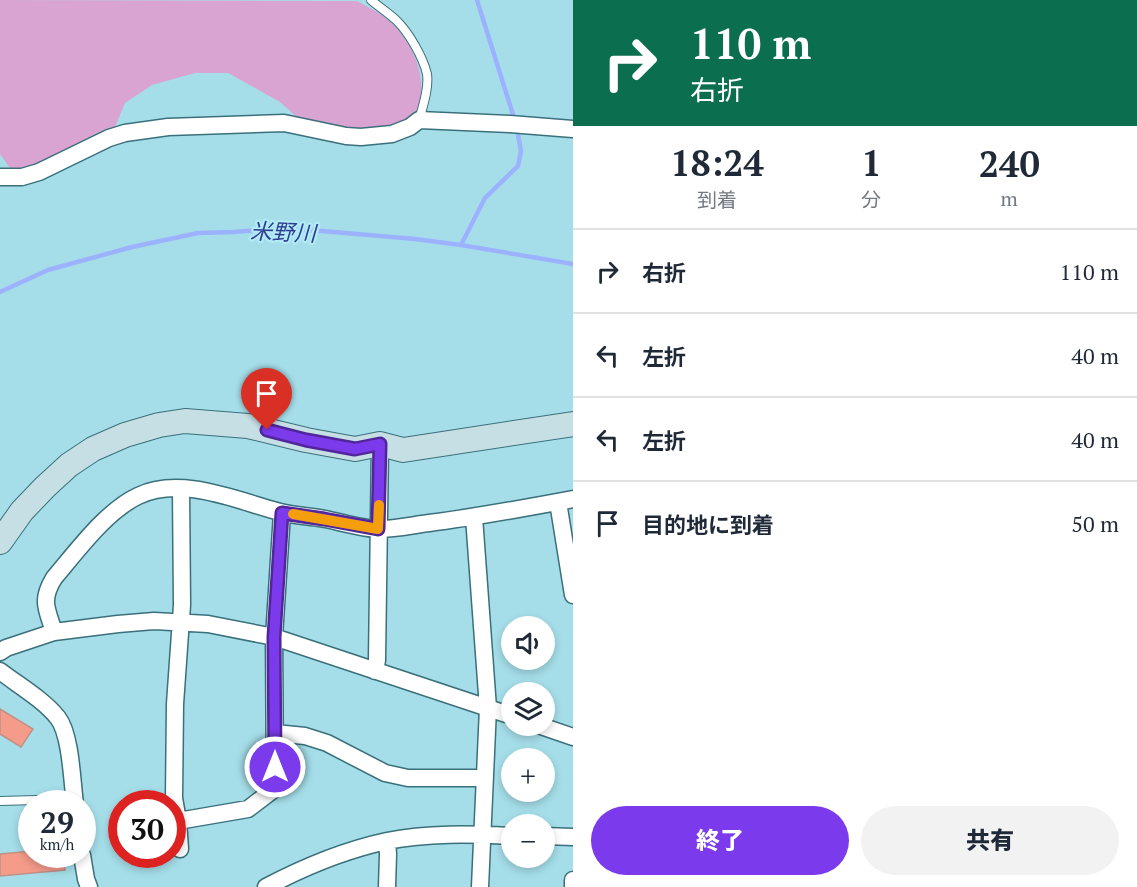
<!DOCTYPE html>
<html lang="ja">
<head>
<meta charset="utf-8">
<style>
  :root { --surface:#fff; --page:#f2f2f3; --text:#1f2937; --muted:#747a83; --line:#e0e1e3; --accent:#7c3aed }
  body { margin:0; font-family:"PT Serif","Noto Sans JP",serif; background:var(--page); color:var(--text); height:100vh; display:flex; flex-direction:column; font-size:22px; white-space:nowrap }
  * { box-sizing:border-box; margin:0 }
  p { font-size:20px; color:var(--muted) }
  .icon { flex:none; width:33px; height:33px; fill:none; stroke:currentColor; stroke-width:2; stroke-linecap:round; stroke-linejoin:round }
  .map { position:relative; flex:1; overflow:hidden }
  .sheet { display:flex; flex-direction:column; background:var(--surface); width:564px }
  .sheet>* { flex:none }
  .guide { background:#0b6e4f; color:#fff; overflow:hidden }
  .tools { position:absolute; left:501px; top:616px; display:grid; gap:12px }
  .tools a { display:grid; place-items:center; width:54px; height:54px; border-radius:50%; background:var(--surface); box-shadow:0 3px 9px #0003; font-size:30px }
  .speed { position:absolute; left:18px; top:790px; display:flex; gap:12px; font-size:30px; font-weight:700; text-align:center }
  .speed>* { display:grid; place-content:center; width:78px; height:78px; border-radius:50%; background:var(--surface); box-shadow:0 3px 9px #0003; line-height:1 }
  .speed small { font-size:15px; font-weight:400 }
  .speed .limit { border:9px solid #d22; background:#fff; color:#111 }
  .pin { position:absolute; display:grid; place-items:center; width:51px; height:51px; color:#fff; margin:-62px -26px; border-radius:50% 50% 50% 0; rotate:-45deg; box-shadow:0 0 6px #0007 }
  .pin .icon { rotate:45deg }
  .me { position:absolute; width:66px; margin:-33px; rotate:0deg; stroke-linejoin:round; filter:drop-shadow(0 0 4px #0008) }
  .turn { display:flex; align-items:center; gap:21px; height:126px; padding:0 18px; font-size:27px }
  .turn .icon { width:78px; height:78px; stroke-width:2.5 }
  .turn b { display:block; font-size:42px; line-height:51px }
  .eta { display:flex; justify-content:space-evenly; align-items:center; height:102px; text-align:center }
  .eta b { font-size:36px; font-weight:800; line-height:42px }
  .action { display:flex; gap:12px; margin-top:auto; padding:12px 18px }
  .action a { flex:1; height:69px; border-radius:36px; background:var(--accent); color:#fff; font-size:24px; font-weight:800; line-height:69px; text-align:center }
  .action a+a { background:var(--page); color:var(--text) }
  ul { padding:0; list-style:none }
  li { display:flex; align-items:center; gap:18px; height:84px; padding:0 18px; border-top:2px solid var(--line) }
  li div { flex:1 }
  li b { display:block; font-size:22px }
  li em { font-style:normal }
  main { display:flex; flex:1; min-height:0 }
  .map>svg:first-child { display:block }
  .green { fill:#d9a4d1 }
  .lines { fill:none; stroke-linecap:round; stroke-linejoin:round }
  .stream { stroke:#9db2fe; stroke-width:4.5 }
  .building { fill:#f59b8a; stroke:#c09187; stroke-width:1.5 }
  .lane-casing { stroke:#3a707b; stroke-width:10 }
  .street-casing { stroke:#3a707b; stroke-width:19 }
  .secondary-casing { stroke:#3a707b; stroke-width:26 }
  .lane { stroke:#fff; stroke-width:8 }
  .street { stroke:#fff; stroke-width:16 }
  .secondary { stroke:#c5dfe4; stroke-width:24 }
  .route-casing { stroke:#51269a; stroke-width:15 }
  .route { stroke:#7c3aed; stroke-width:10 }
  .slow { stroke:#f59e0b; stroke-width:10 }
  .labels { text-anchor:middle; stroke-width:4.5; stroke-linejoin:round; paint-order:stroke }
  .water-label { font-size:22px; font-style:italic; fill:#2f3d92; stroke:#b2ebf6 }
</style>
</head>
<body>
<main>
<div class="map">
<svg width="573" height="887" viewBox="0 0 573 887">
  <rect width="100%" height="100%" fill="#a5dee9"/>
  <path class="green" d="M0 0 357 1C366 6 377 11 385 17 407 35 424 65 421 94 421 103 416 113 413 121L366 136 299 119 280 102 228 73H195L152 85 125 103 112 134 30 170 12 171 0 154Z"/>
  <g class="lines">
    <path class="stream" d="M477 0 515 121
      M461 245 485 198 518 166 521 151 517 129
      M0 292 48 270 132 247 198 233 233 232 270 229 322 231 415 239 461 245 573 264"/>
  </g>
  <path class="building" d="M0 709 33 729 21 747 0 734Z
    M32 851V855H63L65 870 0 876V854Z"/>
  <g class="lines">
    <defs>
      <path id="lane" d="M371 0C379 7 389 13 397 21 409 33 423 57 427 74 429 88 423 106 419 120
        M0 801 74 799"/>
      <path id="street" d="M0 177H22L39 172 109 138 125 133 168 127 284 123 346 136 361 137 392 134 410 127 419 120 510 124 573 129
        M558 502 573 595
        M474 517 488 708 480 887
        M54 632C47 609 40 601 54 578 77 551 106 511 138 496 181 475 238 501 280 512 295 516 310 516 325 519 341 522 364 529 379 529 395 529 413 525 429 523 477 517 525 508 573 499
        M0 652 6 648 54 632 118 624 154 621 208 624 274 637 512 716
        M0 671C18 685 44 700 58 718 71 735 72 782 75 804
        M375 671 377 660 380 444
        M541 726 573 737
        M275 733 305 736 327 743 385 773 408 778H485
        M178 821 248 809 273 790 275 784 274 637 282 513
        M544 836 573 837
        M387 841 388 854 387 887
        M180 849 178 821 174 798 175 704 182 605 181 489
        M82 855 86 879 89 887
        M266 887C304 867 345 850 387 841 427 833 470 834 512 836
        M573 887V880"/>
      <path id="secondary" d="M0 542 22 511 45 487 69 465 93 449 125 435 159 425 185 421 248 426 306 440 355 449 380 444 403 450 573 424"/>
    </defs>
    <use href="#lane" class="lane-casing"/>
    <use href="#street" class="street-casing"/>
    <use href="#secondary" class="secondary-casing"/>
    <use href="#lane" class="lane"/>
    <use href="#street" class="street"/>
    <use href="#secondary" class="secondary"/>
  </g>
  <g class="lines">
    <defs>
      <path id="route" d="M267 430 306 440 355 449 380 444 378 529 324 519 282 513 274 637 275 767"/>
    </defs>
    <use href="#route" class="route-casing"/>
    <use href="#route" class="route"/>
    <path class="slow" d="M293 514 378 529 379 505"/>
  </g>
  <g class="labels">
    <g class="water-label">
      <text transform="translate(283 232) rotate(2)" y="8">米野川</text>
    </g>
  </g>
</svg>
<div class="tools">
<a><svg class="icon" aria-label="sound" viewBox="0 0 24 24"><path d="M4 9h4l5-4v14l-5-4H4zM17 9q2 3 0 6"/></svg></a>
<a><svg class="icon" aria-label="layers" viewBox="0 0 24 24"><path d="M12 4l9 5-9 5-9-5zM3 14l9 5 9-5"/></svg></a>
<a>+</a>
<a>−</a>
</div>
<div class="speed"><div>29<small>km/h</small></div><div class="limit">30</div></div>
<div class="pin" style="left:267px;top:430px;background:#d93025"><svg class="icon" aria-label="arrive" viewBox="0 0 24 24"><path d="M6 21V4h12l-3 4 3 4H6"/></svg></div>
<svg class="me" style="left:275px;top:767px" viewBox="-20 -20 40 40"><circle r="17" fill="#7c3aed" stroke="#fff" stroke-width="3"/><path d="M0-11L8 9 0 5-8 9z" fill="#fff"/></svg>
</div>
<section class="sheet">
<div class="guide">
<div class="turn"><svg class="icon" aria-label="right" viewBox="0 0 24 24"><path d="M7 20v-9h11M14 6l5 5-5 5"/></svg><div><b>110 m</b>右折</div></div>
</div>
<div class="eta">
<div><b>18:24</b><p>到着</p></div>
<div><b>1</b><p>分</p></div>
<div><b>240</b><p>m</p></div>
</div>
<ul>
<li><svg class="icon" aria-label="right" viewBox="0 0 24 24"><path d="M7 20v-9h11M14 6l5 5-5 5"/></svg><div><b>右折</b></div><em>110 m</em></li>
<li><svg class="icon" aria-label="left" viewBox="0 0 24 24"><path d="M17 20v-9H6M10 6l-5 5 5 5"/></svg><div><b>左折</b></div><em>40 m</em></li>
<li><svg class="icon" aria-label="left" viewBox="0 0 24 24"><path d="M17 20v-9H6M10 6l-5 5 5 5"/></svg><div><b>左折</b></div><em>40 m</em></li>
<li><svg class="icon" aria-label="arrive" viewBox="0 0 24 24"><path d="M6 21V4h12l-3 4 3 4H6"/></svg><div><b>目的地に到着</b></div><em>50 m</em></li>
</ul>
<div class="action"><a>終了</a><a>共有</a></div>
</section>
</main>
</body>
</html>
